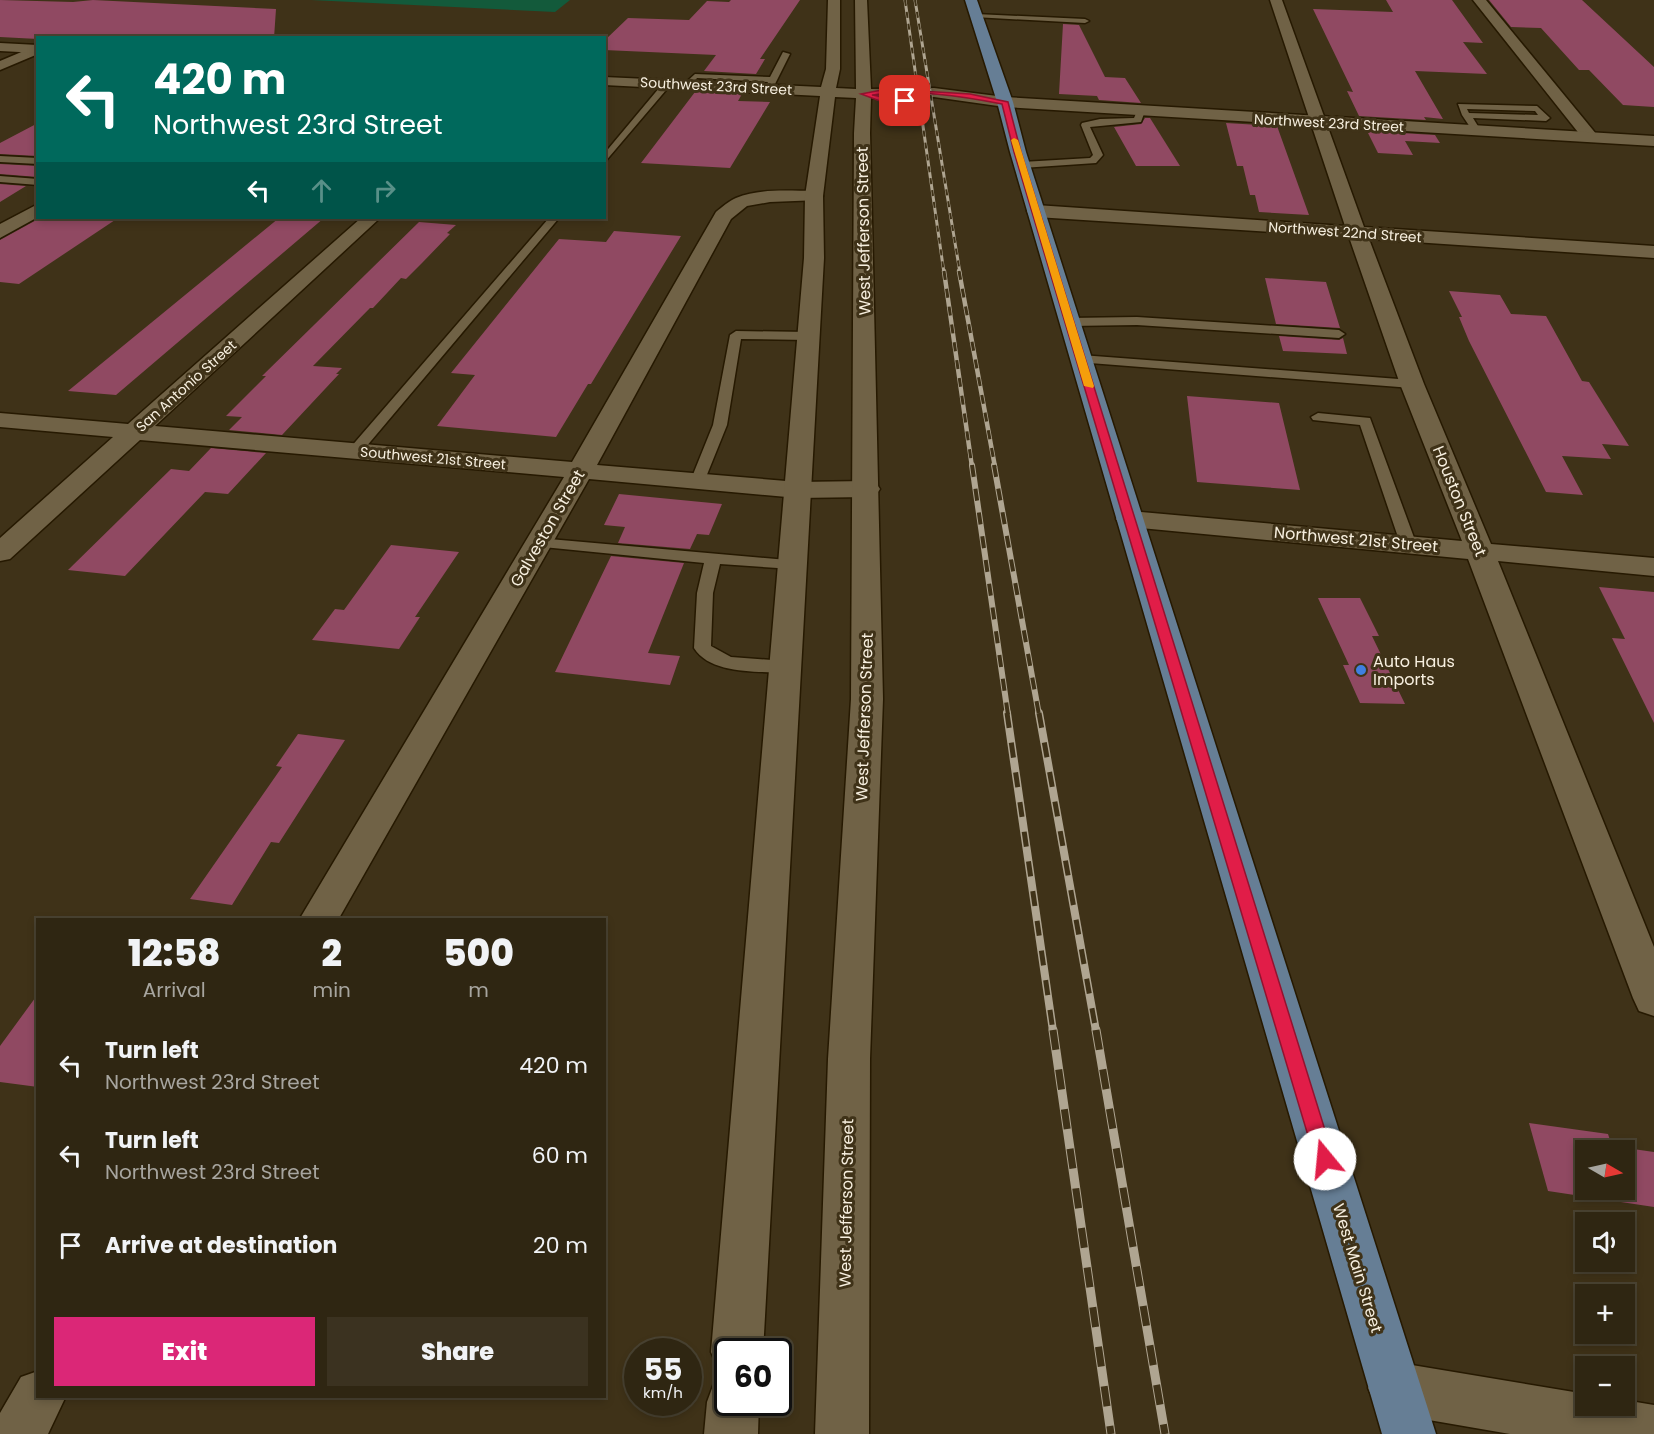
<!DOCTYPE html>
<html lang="en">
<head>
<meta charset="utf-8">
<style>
  :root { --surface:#2f2612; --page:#3b3220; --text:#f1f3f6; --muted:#a7a59f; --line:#4a4332; --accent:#db2777 }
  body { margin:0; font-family:Poppins,sans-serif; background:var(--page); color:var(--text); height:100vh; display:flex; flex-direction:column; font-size:22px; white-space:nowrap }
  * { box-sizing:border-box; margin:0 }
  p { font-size:20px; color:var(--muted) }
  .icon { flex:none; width:33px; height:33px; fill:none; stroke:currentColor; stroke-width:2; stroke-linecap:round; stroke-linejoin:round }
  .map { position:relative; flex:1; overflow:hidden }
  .details { position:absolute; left:36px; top:918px; width:570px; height:480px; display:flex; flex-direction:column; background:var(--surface); border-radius:0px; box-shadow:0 3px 9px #0003,0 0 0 2px var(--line) }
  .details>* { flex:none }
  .banner { position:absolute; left:36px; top:36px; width:570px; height:183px; border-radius:0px; box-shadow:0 3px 9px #0003,0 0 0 2px var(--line); background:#00695c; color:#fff; overflow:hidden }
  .needle { width:39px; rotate:99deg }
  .tools { position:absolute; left:1575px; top:1140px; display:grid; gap:12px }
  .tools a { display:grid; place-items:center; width:60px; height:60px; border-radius:0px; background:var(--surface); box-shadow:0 3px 9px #0003,0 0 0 2px var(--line); font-size:30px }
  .speed { position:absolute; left:624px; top:1338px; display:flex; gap:12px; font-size:30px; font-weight:700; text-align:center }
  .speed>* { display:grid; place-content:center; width:78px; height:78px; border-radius:50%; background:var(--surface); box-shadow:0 3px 9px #0003,0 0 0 2px var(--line); line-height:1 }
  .speed small { font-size:15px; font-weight:400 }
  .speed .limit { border:3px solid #111; border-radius:9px; background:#fff; color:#111 }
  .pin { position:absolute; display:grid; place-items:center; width:51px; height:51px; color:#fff; margin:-26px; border-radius:12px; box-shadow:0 3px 9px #0006 }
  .me { position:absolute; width:66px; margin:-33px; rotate:343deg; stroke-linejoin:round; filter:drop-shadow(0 0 4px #0008) }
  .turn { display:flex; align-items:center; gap:21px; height:126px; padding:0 18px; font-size:27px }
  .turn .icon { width:78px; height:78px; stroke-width:2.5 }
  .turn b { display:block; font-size:42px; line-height:51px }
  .lanes { display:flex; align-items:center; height:57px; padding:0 18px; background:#0003; justify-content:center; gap:30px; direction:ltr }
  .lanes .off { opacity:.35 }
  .eta { display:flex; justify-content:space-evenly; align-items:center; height:102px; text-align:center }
  .eta b { font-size:36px; font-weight:800; line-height:42px }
  .primary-button { display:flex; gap:12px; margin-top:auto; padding:12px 18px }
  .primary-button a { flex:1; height:69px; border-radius:0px; background:var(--accent); color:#fff; font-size:24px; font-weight:800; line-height:69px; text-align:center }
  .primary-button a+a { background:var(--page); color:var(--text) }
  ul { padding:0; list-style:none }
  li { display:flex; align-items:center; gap:18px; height:90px; padding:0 18px }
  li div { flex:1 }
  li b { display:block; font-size:22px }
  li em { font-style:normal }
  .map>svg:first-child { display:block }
  .green { fill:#135a3b }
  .building { fill:#904962; fill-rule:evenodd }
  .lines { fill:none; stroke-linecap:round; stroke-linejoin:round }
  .lane-casing { stroke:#261901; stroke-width:3 }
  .street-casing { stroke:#261901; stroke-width:3 }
  .secondary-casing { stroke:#261901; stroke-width:3 }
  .primary-casing { stroke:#261901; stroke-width:3 }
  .lane { fill:#706246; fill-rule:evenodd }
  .street { fill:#706246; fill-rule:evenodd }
  .secondary { fill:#706246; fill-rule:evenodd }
  .primary { fill:#667e95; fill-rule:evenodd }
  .rail-far4-casing { stroke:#afa591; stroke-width:3 }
  .rail-far3-casing { stroke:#afa591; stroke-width:4.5 }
  .rail-far2-casing { stroke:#afa591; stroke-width:6 }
  .rail-far1-casing { stroke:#afa591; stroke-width:8 }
  .rail-casing { stroke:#afa591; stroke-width:9 }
  .rail-far4 { stroke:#3f3218; stroke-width:2; stroke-dasharray:6; stroke-linecap:butt }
  .rail-far3 { stroke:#3f3218; stroke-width:3; stroke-dasharray:9; stroke-linecap:butt }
  .rail-far2 { stroke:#3f3218; stroke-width:4; stroke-dasharray:12; stroke-linecap:butt }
  .rail-far1 { stroke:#3f3218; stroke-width:5; stroke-dasharray:15; stroke-linecap:butt }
  .rail { stroke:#3f3218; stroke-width:7; stroke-dasharray:20; stroke-linecap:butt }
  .route { fill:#e11d48; stroke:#92132f; stroke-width:1.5 }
  .slow { fill:#f59e0b }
  .shop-dot { fill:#3f7fe0; stroke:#3f3218; stroke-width:2 }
  .labels { text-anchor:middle; stroke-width:6; stroke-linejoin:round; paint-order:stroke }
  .far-street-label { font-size:14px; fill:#f7efdf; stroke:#3f3218 }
  .street-label { font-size:16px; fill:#f7efdf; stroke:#3f3218 }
  .poi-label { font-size:16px; fill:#f7efdf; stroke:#3f3218; text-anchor:start }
</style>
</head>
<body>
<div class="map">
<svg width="1654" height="1434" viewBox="0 0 1654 1434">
  <rect width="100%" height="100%" fill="#3f3218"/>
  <path class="green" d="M311 0H570L555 12Z"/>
  <path class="building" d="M0 0 73 2 93 0 276 9 274 38 38 39 0 37Z
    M731 0H800L760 59H765L756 74 704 71 716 55 604 50V41L628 18 689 20 707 1 729 2Z
    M1386 0H1452L1483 43 1463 42 1487 74 1415 71 1443 119 1424 117 1426 120 1359 116 1347 91 1353 92 1313 9 1393 12Z
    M1489 0H1582L1654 67V107L1623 105 1589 70H1579L1541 28 1511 27Z
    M1063 24 1079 25 1105 77 1125 78 1141 103 1099 100 1097 96 1059 94Z
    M695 92 742 94 738 101 770 102 730 168 641 163Z
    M1145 118H1150L1180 166H1136L1114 127 1141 124Z
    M38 123V156L0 154V143Z
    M1226 123 1277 126 1309 215 1259 212 1255 195H1250L1243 166H1237Z
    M1367 131 1435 135 1440 143 1405 141 1413 155 1378 153Z
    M0 164 38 166V177L0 174Z
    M0 184 26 186 0 202Z
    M40 218H118L19 284 0 282V240Z
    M279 218H324L116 395 68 391Z
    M419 222 456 225 447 233 450 234 422 263 406 279 401 278 373 308H370L313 366 342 368 336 374H339L282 435 229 430 242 417 226 416 266 376H262Z
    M614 231 681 236 591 384H588L556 437 437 426 475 375 451 373 559 239 606 242Z
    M1265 278 1326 282 1340 328 1276 324Z
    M1449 291 1500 295 1511 314 1546 316 1582 381 1589 382 1629 446 1602 444 1611 459 1562 456 1583 495 1546 492 1469 341 1459 317H1462Z
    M1279 336 1339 340 1343 338 1347 354 1283 351Z
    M1187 396 1279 403 1300 490 1197 482Z
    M211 448 266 453 228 494 205 492 125 576 68 570 171 469 189 471Z
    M619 494 722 504 709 535 697 534 690 549 618 543 625 527 604 525Z
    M391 545 459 552 415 617H420L399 649 312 640 335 609 344 610Z
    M611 556 684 563 648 653 680 656 670 685 555 672Z
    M1599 587 1654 592V723L1612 638 1625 639Z
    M1318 598H1360L1379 636H1372L1405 704 1360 703 1343 665H1349Z
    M298 734 345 740 279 843 271 842 232 905 190 899 282 767 276 766Z
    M38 994V1087L0 1082V1046Z
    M1529 1123 1608 1134 1612 1146 1654 1152V1207L1548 1191ZM1586 1150H1624V1190H1586Z"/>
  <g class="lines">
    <defs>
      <path id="lane" d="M976 14 1085 19 1089 21 1085 23 974 17Z
        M783 52 790 54 772 90 765 88 768 82 697 78 691 86 684 84 695 74 770 77Z
        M665 81 672 83 604 163V154Z
        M1458 104 1537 106 1550 118 1546 121 1473 118 1481 131 1477 134 1474 133 1462 115ZM1467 109 1535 111 1538 115 1469 113Z
        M1141 108 1145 111 1141 122 1090 127 1103 155 1096 163 1022 168 1017 165 1022 162 1090 158 1093 155 1081 125 1082 123 1100 119 1134 118 1138 109Z
        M0 156 38 158V164L0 162Z
        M0 176 38 179V185L0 182Z
        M549 218H559L360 454H350L348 451 350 448Z
        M1137 317 1339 330 1345 334 1339 338 1137 325 1069 326 1063 322 1069 318Z
        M736 331 808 332 814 336 808 340 741 339 727 425 704 482 697 486 692 485 690 482 713 425 730 335Z
        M1081 355 1412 380 1418 384 1412 388 1077 362 1075 359Z
        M1318 413 1370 418 1416 543 1413 546 1408 548 1400 543 1360 425 1313 420 1311 417Z
        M538 538 799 561 801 564 793 569 720 564 713 593 711 646 731 657 786 661 792 663 795 667 792 671 786 673C758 671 711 675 694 648L697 593 704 563 533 546 530 543 533 540Z"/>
      <path id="street" d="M1270 0H1282L1364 227 1654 246V258L1369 239 1424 384 1491 544 1654 558V576L1498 561 1654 947V1016L1639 1011 1633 998 1468 559 1130 527 1120 525 1116 519 1120 513 1130 511 1462 541 1400 384 1349 237 1036 217 1029 215 1027 211 1029 207 1036 205 1345 226Z
        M1473 0H1486L1597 135 1599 138 1597 141H1585Z
        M38 45V54L0 70V61Z
        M814 191 820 192 823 196 820 200 770 202 747 206 731 219 597 465 798 482 867 481 876 483 880 489 876 495 867 497 798 498 589 479 338 920H299L564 477 140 440 10 559 0 561V538L113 437 0 427V413L128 424 361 218H380L155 426 572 462 716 212C722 207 729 201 736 198 760 188 789 191 814 191Z
        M38 204V217L0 238V224Z
        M1394 1362 1586 1394V1406H1624V1400L1654 1405V1434H1510L1394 1414 1376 1406 1368 1388 1376 1370Z
        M38 1371V1396H66L48 1434H0V1413L21 1377Z"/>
      <path id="secondary" d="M828 0H840V69L836 88 856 89 855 0H867L871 89 934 88 1005 97 1654 136V146L1005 107 934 97 871 98 870 133 883 699 870 1059 869 1434H815L828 1059 851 699 854 133 856 98 835 97 823 196 824 258 763 1352H728V1374L719 1370 711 1352 804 258 805 196 820 96 604 85V77L821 87 826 69Z
        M0 43 38 45V53L0 51Z
        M728 1378V1402H759L758 1434H704L707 1402 714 1383Z"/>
      <path id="primary" d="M965 0H977L1013 102 1026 152 1436 1434H1382L1010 152 997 102Z"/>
    </defs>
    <use href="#lane" class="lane-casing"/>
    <use href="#street" class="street-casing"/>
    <use href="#secondary" class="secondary-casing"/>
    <use href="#primary" class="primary-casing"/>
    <use href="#lane" class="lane"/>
    <use href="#street" class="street"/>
    <use href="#secondary" class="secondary"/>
    <use href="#primary" class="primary"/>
    <defs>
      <path id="rail-far4" d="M905 0 944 273
        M915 0 960 273"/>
      <path id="rail-far3" d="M944 271 972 467
        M959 271 995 467"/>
      <path id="rail-far2" d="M972 465 1008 715
        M994 465 1039 715"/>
      <path id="rail-far1" d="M1007 713 1053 1031
        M1039 713 1096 1031"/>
      <path id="rail" d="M1053 1030 1111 1434
        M1096 1030 1165 1434"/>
    </defs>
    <use href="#rail-far4" class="rail-far4-casing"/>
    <use href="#rail-far3" class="rail-far3-casing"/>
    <use href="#rail-far2" class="rail-far2-casing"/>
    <use href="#rail-far1" class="rail-far1-casing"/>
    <use href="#rail" class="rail-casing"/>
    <use href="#rail-far4" class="rail-far4"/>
    <use href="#rail-far3" class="rail-far3"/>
    <use href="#rail-far2" class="rail-far2"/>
    <use href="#rail-far1" class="rail-far1"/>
    <use href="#rail" class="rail"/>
  </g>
  <path class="route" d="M887 89 970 94 1008 102 1021 152 1334 1159 1331 1166 1325 1168 1318 1166 1315 1159 1014 152 1002 104C961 96 914 89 872 95L908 101 905 103 880 101 861 94Z"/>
  <path class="slow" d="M1014 138 1018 140 1094 386 1093 388 1084 386 1011 140Z"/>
  <circle class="shop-dot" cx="1361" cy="670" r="6"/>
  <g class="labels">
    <g class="far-street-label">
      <text transform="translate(716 86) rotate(3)" y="5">Southwest 23rd Street</text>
      <text transform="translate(1329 123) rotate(3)" y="5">Northwest 23rd Street</text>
      <text transform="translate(1345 232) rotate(4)" y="5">Northwest 22nd Street</text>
      <text transform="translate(186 386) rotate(-42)" y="5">San Antonio Street</text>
      <text transform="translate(433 458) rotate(5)" y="5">Southwest 21st Street</text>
    </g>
    <g class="street-label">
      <text transform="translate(863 231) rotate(-91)" y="6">West Jefferson Street</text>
      <text transform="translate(1460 501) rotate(68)" y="6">Houston Street</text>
      <text transform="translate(547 528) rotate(-60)" y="6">Galveston Street</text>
      <text transform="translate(1356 539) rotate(5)" y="6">Northwest 21st Street</text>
      <text transform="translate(864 717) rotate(-88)" y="6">West Jefferson Street</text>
      <text transform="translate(846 1203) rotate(-89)" y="6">West Jefferson Street</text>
      <text transform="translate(1358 1268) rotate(73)" y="6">West Main Street</text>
    </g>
    <g class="poi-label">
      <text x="1373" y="667">Auto Haus<tspan x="1373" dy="18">Imports</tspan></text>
    </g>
  </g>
</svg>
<div class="tools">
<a><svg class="needle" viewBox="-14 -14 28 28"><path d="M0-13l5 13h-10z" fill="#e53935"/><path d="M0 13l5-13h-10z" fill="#a7a59f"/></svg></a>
<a><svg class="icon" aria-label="sound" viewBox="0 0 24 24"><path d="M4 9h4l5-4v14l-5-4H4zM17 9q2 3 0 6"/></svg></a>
<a>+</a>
<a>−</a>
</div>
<div class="speed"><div>55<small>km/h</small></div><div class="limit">60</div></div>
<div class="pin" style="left:905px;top:101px;background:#d93025"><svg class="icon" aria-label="arrive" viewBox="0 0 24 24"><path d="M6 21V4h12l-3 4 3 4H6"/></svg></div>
<svg class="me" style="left:1325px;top:1159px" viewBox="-20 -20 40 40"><circle r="19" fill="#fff"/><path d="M0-13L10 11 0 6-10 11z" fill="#e11d48"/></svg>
<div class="banner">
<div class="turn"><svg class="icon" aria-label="left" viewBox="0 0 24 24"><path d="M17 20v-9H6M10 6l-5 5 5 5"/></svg><div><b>420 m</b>Northwest 23rd Street</div></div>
<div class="lanes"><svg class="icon" aria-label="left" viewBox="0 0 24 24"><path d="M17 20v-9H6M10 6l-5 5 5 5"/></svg><svg class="icon off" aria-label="ahead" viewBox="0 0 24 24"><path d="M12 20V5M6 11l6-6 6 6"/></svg><svg class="icon off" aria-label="right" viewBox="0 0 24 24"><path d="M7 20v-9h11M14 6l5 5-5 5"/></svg></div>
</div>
<section class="details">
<div class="eta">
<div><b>12:58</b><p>Arrival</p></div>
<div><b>2</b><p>min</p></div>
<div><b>500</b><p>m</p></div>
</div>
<ul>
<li><svg class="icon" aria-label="left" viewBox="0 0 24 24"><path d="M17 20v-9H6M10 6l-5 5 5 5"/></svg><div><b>Turn left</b><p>Northwest 23rd Street</p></div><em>420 m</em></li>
<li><svg class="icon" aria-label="left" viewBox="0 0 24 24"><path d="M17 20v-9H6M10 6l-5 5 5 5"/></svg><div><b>Turn left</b><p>Northwest 23rd Street</p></div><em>60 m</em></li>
<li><svg class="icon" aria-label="arrive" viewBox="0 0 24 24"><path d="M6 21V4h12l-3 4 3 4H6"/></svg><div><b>Arrive at destination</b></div><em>20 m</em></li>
</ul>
<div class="primary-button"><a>Exit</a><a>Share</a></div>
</section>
</div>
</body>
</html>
